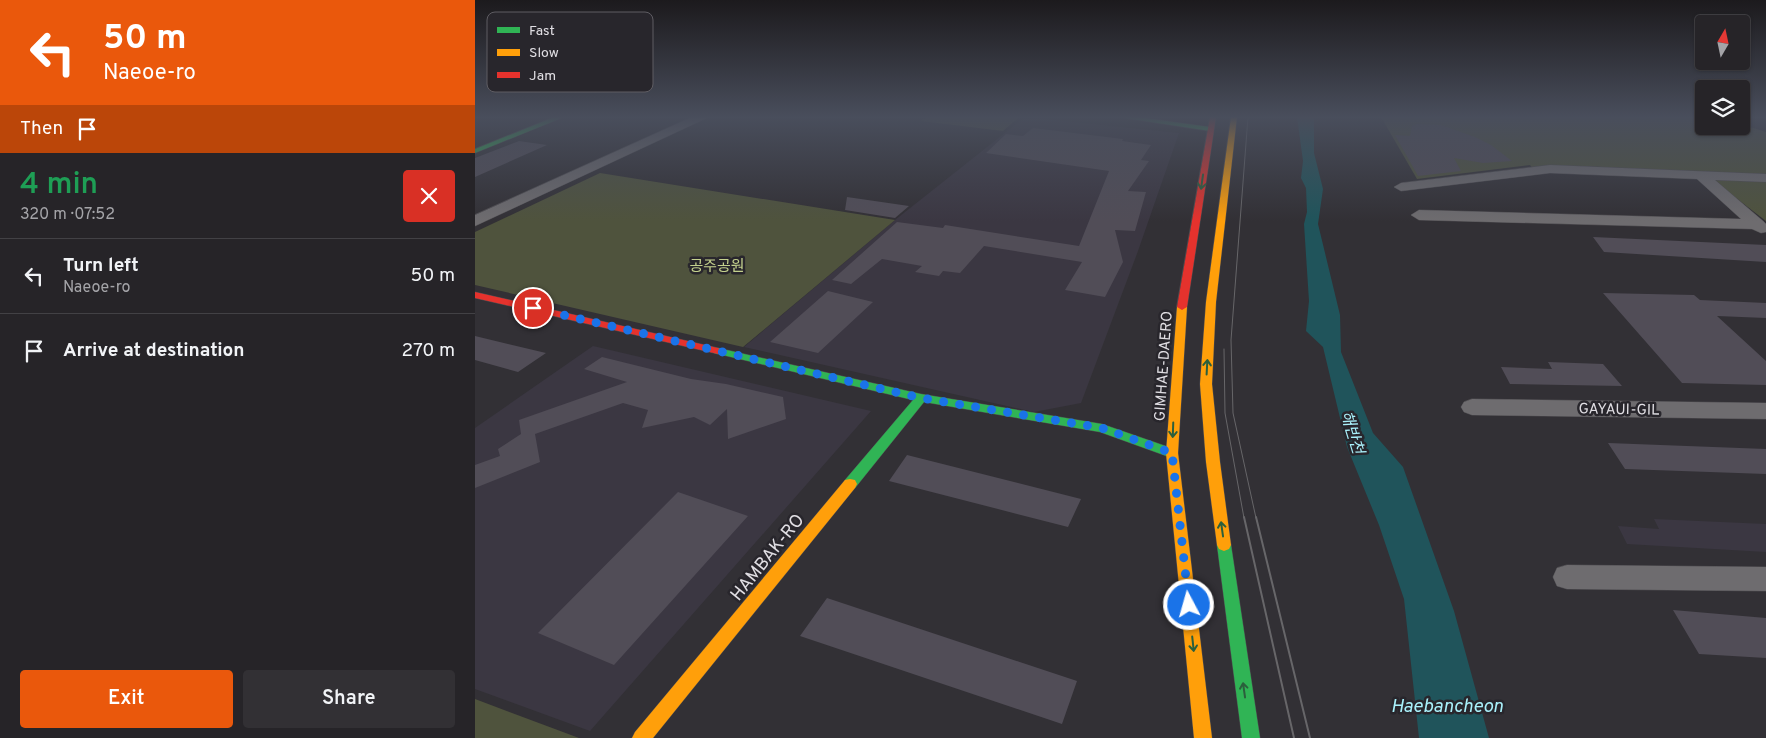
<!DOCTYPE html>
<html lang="en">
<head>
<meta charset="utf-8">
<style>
  :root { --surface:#262428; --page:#323034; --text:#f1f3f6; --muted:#a4a4a8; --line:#424145; --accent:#ea580c }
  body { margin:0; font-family:Overpass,"Noto Sans KR",sans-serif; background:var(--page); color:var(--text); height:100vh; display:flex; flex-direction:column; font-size:19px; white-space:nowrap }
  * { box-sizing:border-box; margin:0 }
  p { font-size:16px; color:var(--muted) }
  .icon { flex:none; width:28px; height:28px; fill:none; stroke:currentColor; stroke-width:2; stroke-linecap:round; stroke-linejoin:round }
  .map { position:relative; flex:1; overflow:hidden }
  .sheet { display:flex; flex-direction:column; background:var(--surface); width:475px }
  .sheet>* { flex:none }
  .banner { background:#ea580c; color:#fff; overflow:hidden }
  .needle { width:32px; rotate:9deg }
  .tools { position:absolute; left:1220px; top:15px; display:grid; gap:10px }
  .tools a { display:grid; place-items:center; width:55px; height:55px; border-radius:5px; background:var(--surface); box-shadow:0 1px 4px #0004,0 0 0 1px var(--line); font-size:25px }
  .pin { position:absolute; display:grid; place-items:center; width:42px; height:42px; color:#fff; margin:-21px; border:2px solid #fff; border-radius:50%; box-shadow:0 1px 5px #0007 }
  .me { position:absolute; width:55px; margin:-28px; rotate:354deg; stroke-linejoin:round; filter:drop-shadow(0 0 4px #0008) }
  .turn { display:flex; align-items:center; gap:18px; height:105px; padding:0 20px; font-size:22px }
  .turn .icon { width:65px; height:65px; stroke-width:2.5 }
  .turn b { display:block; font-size:35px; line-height:42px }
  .then { display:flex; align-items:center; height:48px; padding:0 20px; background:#0003; gap:10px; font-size:19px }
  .round { display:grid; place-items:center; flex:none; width:52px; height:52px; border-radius:5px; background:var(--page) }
  .head { display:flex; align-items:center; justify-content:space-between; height:85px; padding:0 20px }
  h1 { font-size:30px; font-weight:600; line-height:38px; color:#1e9e55 }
  .primary-button { display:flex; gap:10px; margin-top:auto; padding:10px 20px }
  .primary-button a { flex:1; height:58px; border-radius:5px; background:var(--accent); color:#fff; font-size:20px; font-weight:600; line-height:58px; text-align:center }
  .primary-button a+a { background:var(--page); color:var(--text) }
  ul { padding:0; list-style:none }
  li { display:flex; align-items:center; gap:15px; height:75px; padding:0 20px; border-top:1px solid var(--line) }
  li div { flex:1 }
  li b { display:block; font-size:19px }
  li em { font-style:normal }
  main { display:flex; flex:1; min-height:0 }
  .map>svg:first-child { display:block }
  .built { fill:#3b3742 }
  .green { fill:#4f533d }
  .water { fill:#20545b }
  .building { fill:#514d57 }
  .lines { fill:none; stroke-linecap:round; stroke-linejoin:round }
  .street-casing { stroke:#4e4c50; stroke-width:1 }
  .fast-casing { stroke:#4e4c50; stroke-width:1 }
  .slow-casing { stroke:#4e4c50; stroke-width:1 }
  .jam-casing { stroke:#4e4c50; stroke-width:1 }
  .street { fill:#6e6c6f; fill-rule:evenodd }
  .fast { fill:#30b455; fill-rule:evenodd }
  .slow { fill:#ff9f0a; fill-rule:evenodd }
  .jam { fill:#e5322d; fill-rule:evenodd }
  .tram-far1 { stroke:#676669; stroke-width:1 }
  .tram { stroke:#676669; stroke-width:2 }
  .oneway { stroke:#2b5f3c }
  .route { stroke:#1a73e8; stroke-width:9; stroke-dasharray:0 16.2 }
  .labels { text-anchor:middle; stroke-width:5; stroke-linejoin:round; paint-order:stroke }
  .park-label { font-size:15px; fill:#c4d18d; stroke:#28262c }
  .street-label { font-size:15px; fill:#e0dee3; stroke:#28262c }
  .water-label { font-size:16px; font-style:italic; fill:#a9f0fa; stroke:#28262c }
  .near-street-label { font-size:18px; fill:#e0dee3; stroke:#28262c }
  .near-water-label { font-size:19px; font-style:italic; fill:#a9f0fa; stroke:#28262c }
  .key { fill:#28262c; stroke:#5f5d63; stroke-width:1 }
  .key-label { font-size:14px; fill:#e0dee3 }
</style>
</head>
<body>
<main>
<section class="sheet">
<div class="banner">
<div class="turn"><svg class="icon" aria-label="left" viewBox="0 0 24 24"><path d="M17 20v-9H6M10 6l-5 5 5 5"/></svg><div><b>50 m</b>Naeoe-ro</div></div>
<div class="then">Then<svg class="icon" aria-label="arrive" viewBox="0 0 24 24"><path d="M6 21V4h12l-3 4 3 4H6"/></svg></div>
</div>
<div class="head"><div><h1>4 min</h1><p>320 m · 07:52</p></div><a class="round" style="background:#d93025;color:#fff"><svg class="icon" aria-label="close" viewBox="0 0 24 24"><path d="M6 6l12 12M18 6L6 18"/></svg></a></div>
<ul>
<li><svg class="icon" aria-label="left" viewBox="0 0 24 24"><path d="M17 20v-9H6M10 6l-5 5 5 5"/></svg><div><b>Turn left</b><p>Naeoe-ro</p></div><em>50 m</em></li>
<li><svg class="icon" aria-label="arrive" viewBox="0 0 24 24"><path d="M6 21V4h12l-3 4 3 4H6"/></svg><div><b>Arrive at destination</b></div><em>270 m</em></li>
</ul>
<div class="primary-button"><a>Exit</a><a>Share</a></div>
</section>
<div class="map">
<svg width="1291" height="738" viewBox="0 0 1291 738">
  <rect width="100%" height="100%" fill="#323035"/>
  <path class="built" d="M550 117 704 133 663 251 606 403 559 412 269 347 420 220Z
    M118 346 396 411 115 731 0 689V428Z
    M1179 519 1291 524V552L1152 544 1143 526 1184 529Z"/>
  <path class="green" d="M452 117H544L528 131 446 121Z
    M906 117H1229V126H1266V124L1291 132V175L1105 166 1058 169 1055 165 942 179Z
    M125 173 420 220 268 347 0 285V232Z
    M1240 177 1291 179V221L1239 181Z
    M0 699 104 738H0Z"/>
  <path class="water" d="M822 117H839V153L848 189 843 224 865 315 866 352 898 433 928 467 979 611 1014 738H944L929 599 904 525 872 447 848 347 831 331 834 301 829 224 832 212 831 188 826 178 828 161Z"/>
  <path class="building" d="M942 124 966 125 1000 137 1016 145 1037 161 1008 163 979 158 986 171 943 176 920 135 935 136 937 126Z
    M558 128 648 139 647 141 676 145 666 160 674 161 653 191 671 192 660 231 640 230 648 262 630 297 590 290 607 262 509 246 485 273 468 271 464 276 440 272 447 266 407 259 376 284 357 280 422 222 468 228 470 225 604 246 634 171 511 153 531 134 548 136Z
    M44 141 72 145 0 177V158Z
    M372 197 434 206 420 218 370 210Z
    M1118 237 1291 245V262L1129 252Z
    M353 291 398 302 343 353 295 342Z
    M1128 293 1219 295 1225 300 1291 303V318L1242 316 1291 361V385L1207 383Z
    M0 336 71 353 43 372 0 360Z
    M127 357 216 379 251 384 308 397 311 419 253 439 252 409 235 425 219 417 167 428 173 410 148 403 60 434 65 462 0 488V465L25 456 23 449 46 434 44 420 152 382 109 369Z
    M1073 362 1128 364 1147 386 1035 384 1026 367 1077 369Z
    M1133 443 1291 449V474L1150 469Z
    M432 455 606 499 593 527 414 481Z
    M203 492 273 516 139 665 63 633Z
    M352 598 602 681 587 724 325 636Z
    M1198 610 1291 618V658L1224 654Z"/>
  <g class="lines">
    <defs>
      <path id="street" d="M217 117H234L0 226V215Z
        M1075 165 1291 174V182L1240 180 1288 221 1291 224V232L1286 233 1277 229 944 220 936 215 944 210 1266 219 1222 179 1075 173 926 191 919 187 926 183Z
        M997 399 1291 403V419L997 415 989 412 986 407 989 402Z
        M1092 565 1291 567V591L1092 589 1082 586 1078 577 1082 568Z"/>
      <path id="fast" d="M79 117H89L0 153V149Z
        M643 117H663L735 127 738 129 735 131Z
        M243 348 446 394 627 424 702 450 703 453 702 456 697 458 625 432 449 402 380 488 375 489 370 488 368 484 370 480 438 400 239 353 238 351 239 349Z
        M749 539 754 541 756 545 785 738H767L742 545 744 541Z"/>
      <path id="slow" d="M756 117H762L741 302 737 384 745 462 756 545 754 549 749 551 744 549 742 545 731 462 725 384 731 302Z
        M707 304 712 307 703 453 737 738H719L691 453 702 307Z
        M375 479 380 480 382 484 380 488 178 738H157L160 732 370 480Z"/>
      <path id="jam" d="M735 117H741L712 307 707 310 702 307Z
        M0 292 243 348 248 351 243 354 0 298Z"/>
    </defs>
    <use href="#street" class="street-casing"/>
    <use href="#fast" class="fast-casing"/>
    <use href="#slow" class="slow-casing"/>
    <use href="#jam" class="jam-casing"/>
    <use href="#street" class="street"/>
    <use href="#fast" class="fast"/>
    <use href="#slow" class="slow"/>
    <use href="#jam" class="jam"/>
    <path class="tram-far1" d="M773 117 756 340 758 413 781 518
      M749 349 750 413 769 518"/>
    <path class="tram" d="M769 517 819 738
      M781 517 835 738"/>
  </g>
  <defs><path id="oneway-shaft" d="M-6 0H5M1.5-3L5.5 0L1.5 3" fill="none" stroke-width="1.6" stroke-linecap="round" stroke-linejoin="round" transform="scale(1.25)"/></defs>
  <g class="oneway">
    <use href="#oneway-shaft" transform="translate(727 182) rotate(98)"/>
    <use href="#oneway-shaft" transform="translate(732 367) rotate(-87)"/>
    <use href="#oneway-shaft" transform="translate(698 430) rotate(92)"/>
    <use href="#oneway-shaft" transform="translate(747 529) rotate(-98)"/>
    <use href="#oneway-shaft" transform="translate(718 644) rotate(84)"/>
    <use href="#oneway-shaft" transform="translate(769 690) rotate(-98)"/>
  </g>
  <linearGradient id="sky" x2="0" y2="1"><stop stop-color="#1c1a1d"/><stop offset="0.53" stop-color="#494e5c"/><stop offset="1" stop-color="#494e5c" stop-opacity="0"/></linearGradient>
  <rect width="1291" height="221" fill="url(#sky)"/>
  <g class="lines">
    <path class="route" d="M58 308 446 398 627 428 697 453 714 605"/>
  </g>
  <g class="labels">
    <g class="park-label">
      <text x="242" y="271">공주공원</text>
    </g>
    <g class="street-label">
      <text transform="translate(688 366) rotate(-86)" y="5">GIMHAE-DAERO</text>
      <text transform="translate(1144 409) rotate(1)" y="5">GAYAUI-GIL</text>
    </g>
    <g class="water-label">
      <text transform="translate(878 432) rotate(73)" y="6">해반천</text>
    </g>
    <g class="near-street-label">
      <text transform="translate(292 557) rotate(-51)" y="6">HAMBAK-RO</text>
    </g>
    <g class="near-water-label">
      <text x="972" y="712">Haebancheon</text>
    </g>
  </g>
  <rect x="12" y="12" width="166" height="80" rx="8" class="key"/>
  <rect x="22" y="27" width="23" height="6" fill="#30b455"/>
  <rect x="22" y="49" width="23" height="7" fill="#ff9f0a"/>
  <rect x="22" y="72" width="23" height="6" fill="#e5322d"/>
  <g class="key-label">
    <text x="54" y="35">Fast</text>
    <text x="54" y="57">Slow</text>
    <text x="54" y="80">Jam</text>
  </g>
</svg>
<div class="tools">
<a><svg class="needle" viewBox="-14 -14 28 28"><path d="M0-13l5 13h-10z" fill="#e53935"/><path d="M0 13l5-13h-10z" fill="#a4a4a8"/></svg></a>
<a><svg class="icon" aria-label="layers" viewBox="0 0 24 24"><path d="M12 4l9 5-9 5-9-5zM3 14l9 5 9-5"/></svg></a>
</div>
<div class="pin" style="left:58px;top:308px;background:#d93025"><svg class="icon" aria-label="arrive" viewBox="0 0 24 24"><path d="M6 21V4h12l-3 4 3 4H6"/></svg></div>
<svg class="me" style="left:714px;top:605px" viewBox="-20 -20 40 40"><circle r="17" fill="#1a73e8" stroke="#fff" stroke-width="3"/><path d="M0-11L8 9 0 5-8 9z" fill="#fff"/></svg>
</div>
</main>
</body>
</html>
